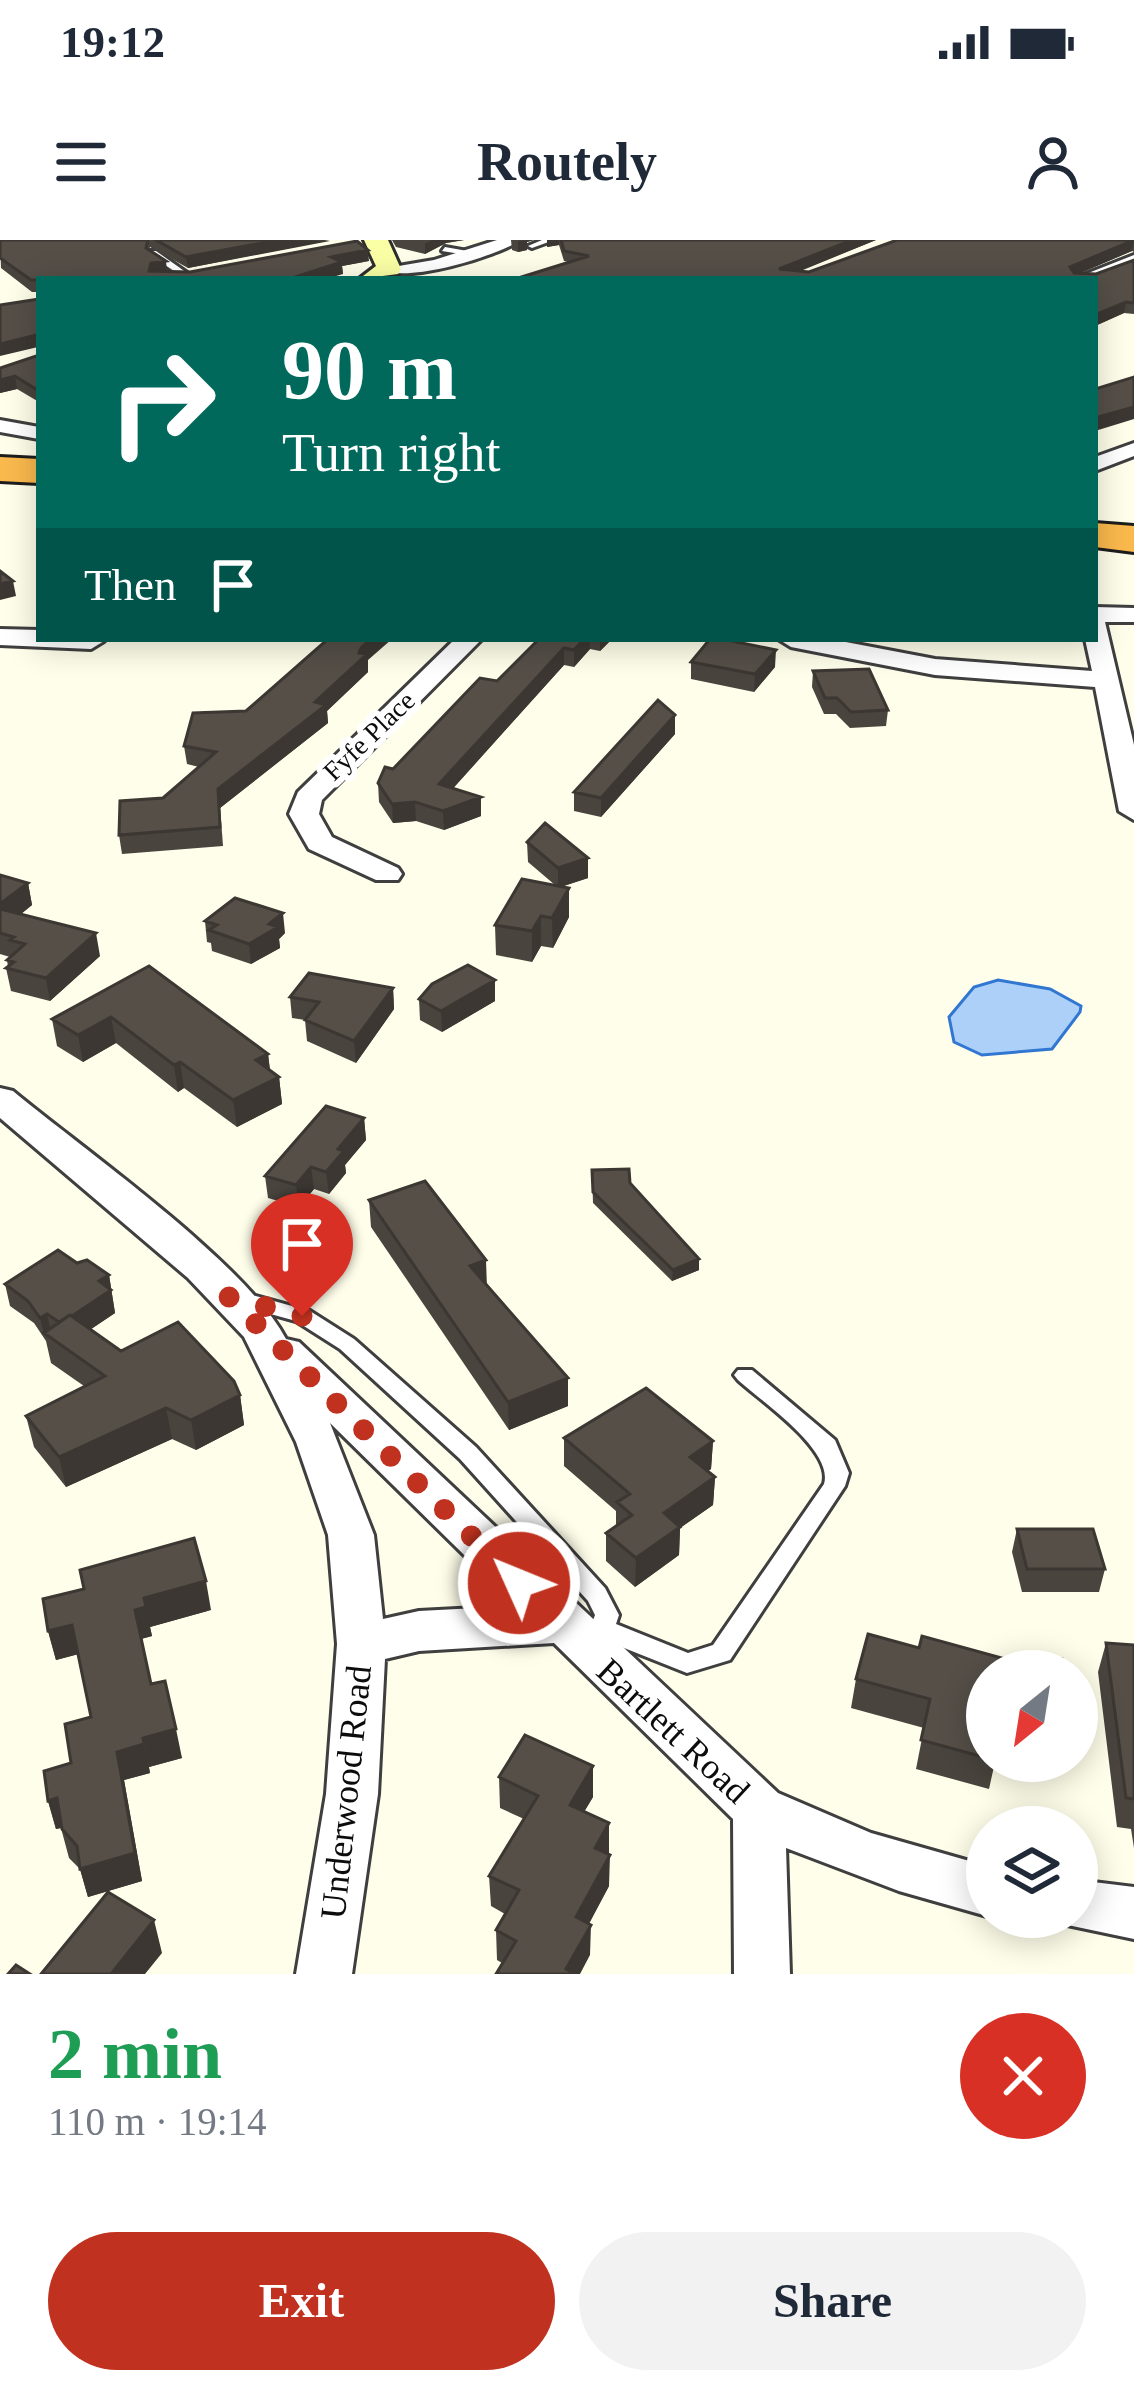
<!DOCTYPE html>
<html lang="en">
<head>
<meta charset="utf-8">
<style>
  :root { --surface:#fff; --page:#f2f2f3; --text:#1f2937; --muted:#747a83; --accent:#c0321f }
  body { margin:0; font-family:"Times New Roman",serif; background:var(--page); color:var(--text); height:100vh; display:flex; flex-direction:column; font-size:45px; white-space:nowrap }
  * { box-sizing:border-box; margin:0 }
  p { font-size:39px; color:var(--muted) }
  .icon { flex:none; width:66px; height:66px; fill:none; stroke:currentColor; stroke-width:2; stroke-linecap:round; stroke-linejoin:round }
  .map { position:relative; height:1734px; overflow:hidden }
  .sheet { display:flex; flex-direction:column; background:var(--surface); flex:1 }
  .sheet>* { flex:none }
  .hud { position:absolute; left:36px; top:36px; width:1062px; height:366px; border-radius:0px; box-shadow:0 6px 30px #0003; background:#00695c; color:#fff; overflow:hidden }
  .needle { width:78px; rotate:210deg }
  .buttons { position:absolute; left:966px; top:1410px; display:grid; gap:24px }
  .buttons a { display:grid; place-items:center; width:132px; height:132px; border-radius:50%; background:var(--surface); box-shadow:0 6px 30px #0003; font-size:60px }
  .pin { position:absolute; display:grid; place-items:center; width:102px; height:102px; color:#fff; margin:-123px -51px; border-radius:50% 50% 50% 0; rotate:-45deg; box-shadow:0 0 12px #0007 }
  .pin .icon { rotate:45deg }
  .me { position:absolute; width:132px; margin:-66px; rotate:314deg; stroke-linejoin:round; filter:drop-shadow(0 0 9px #0008) }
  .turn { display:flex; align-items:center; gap:42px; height:252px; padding:0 48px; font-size:54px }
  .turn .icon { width:156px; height:156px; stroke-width:2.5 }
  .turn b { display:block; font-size:84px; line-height:102px }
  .then { display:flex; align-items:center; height:114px; padding:0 48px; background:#0003; gap:24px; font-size:45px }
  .round { display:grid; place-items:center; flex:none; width:126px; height:126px; border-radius:63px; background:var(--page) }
  .head { display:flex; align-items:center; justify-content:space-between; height:204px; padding:0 48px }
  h1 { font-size:72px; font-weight:600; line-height:90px; color:#1e9e55 }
  .button { display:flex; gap:24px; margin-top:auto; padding:24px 48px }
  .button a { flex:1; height:138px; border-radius:72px; background:var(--accent); color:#fff; font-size:48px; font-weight:600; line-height:138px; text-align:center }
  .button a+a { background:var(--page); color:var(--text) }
  .status { display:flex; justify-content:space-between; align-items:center; height:84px; padding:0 60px; background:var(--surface); direction:ltr }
  .status svg { height:33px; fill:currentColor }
  header { display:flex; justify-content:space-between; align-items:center; height:156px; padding:0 48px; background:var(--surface); font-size:54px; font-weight:600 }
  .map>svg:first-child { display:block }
  .water { fill:#add0f8; stroke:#3177d2; stroke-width:3 }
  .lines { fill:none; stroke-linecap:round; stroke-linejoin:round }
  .service-casing { stroke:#3f3f3f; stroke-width:6 }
  .minor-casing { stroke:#3f3f3f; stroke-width:6 }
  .secondary-casing { stroke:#2e2e2e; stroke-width:6 }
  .motorway-casing { stroke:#1d1d1d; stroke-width:6 }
  .service { fill:#fff; fill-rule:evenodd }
  .minor { fill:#fff; fill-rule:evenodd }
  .secondary { fill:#faffa5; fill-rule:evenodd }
  .motorway { fill:#fab94d; fill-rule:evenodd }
  .wall { fill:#49443e }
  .shaded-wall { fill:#3c3732 }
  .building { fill:#554f48; stroke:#3c3732; stroke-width:3 }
  .route { stroke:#c0321f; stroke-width:21; stroke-dasharray:0 37.8 }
  .labels { text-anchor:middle; stroke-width:12; stroke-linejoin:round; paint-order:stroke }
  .far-street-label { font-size:27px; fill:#0c0c0c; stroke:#fff }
  .near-street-label { font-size:36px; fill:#0c0c0c; stroke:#fff }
</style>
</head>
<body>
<div class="status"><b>19:12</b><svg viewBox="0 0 49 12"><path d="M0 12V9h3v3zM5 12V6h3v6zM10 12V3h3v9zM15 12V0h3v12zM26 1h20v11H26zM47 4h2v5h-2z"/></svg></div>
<header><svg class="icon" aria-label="menu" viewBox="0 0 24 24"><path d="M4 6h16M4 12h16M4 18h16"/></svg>Routely<svg class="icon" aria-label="person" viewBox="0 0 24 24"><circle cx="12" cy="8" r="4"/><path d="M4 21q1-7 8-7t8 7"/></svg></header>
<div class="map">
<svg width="1134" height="1734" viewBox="0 0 1134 1734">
  <rect width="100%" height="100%" fill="#fffeea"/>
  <path class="water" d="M998 740 1050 749 1081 766 1080 772 1052 809 982 815 954 802 949 777 974 747Z"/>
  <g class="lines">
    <defs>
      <path id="service" d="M542 0H554L532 8 528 6Z
        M445 7 473 12 477 14 473 16 442 11Z
        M150 11H156L190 35 183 37 150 15Z
        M241 1052 310 1071 354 1099 476 1207 605 1348 619 1375 616 1384 688 1413 713 1405 824 1244C834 1210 762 1162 738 1140L734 1135 738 1130H752L835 1200 849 1233 845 1246 730 1420 687 1433 609 1402 603 1416 594 1419 585 1416 582 1409 595 1375 588 1361 460 1219 340 1109 296 1081 234 1064 231 1059 234 1054Z"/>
      <path id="minor" d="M497 0H521C497 16 406 44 381 29L434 20Z
        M1134 15V26L1095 40 1073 39Z
        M0 180 39 187V199L0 192Z
        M1134 203V216L1095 231V217Z
        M1095 367 1134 368V382H1105L1134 505V580L1119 571 1095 447 935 435 791 407 778 399H830L935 419 1092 431 1085 399H1095Z
        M0 389 39 390V399L104 401 91 409 0 405Z
        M455 399H482L322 560 319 574 332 597 398 628 402 634 398 640H376L309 609 289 574 298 552Z
        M0 848 13 851C84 910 245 1022 286 1099L299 1102 778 1553 871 1593 987 1626V1676L899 1651 786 1608 790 1734H734L733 1579 554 1403 419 1411 385 1419 378 1554 352 1734H296L326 1554 337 1404 328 1295 296 1202 244 1097 188 1038 0 878ZM330 1183 516 1366 419 1371 383 1379 374 1295Z
        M1077 1640 1134 1647V1699L1058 1683 1055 1677H1077Z"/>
      <path id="secondary" d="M364 0H388L401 29 398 34 359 39 376 26Z"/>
      <path id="motorway" d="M0 217 39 219V243L0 241Z
        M1095 283 1134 286V312L1095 307Z"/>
    </defs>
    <use href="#service" class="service-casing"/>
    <use href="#minor" class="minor-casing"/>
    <use href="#secondary" class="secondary-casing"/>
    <use href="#motorway" class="motorway-casing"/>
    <use href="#service" class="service"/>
    <use href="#minor" class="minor"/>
    <use href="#secondary" class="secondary"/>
    <use href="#motorway" class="motorway"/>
  </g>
  <path class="wall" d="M0 0H330L188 28 150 7 149 10 167 32H190L369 21 342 26 343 34 39 39V52H32L1 28Z
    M392 0H464L446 3 425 14 396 7Z
    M511 0H534L527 2V10L518 12 512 10Z
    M547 0H876L799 31 809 32 1134 0V12L1132 11 1080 33 1096 34 1134 20V74L1124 73 1095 86V39H515L569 22 564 21 559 5 547 7Z
    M39 115V162L17 149 0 153V128Z
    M539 399H612L600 411 590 409 574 427 564 425 453 548 481 576 444 590 416 581 393 583 379 562 378 543 497 441Z
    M368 420V432L327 471 328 483 220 568 223 606 122 614 119 595 199 527 187 524 184 506 246 471Z
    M691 422 775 427 754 452 691 439Z
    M813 431 888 470 886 486 850 488 836 474H824L812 447Z
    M675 475V494L601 577 574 571V552Z
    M527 602 588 638 563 646 569 648V677L553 708 541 706 532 722 496 715 495 685 555 645 528 622Z
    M0 635 28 643 32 665 20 675 100 716 50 761 11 751 6 728 8 727 7 720 10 717 0 714Z
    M205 681 285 693 279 699 280 708 251 724 212 711 211 703 207 702Z
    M149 726 268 814 270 830 279 837 282 864 237 887 184 848 178 852 116 803 83 822 57 806 52 779Z
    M393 748 394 769 356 823 307 801 305 780 292 778 290 757Z
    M419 759 495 761 442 792 420 780Z
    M364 878 366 900 345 925 346 933 329 954 314 949 299 967 268 958 265 936Z
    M592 930 630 943 699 1030 672 1041 593 963Z
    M369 960 487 1044 568 1166 509 1190 371 987Z
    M77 1023 109 1035 115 1073 91 1089 121 1111 240 1155 244 1185 196 1210 172 1199 66 1247 34 1207 26 1176 84 1146 51 1123 46 1101 34 1083 10 1066 5 1044Z
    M564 1198 713 1201 711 1229 707 1231 715 1237 713 1265 680 1288 679 1315 635 1347 606 1321V1293L616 1286V1271L564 1226Z
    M1017 1289 1105 1329 1099 1352H1022L1012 1312Z
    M211 1370 150 1387 152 1396 141 1399 151 1444 182 1518 149 1527 150 1533 124 1540 142 1641 88 1657 80 1629 69 1618 61 1588 56 1589 48 1561 71 1523 91 1477 78 1414 56 1420 48 1391Z
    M1106 1403 1134 1405V1608L1131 1589 1117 1587 1098 1432Z
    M919 1408 1014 1422 1015 1415 1062 1419 987 1431V1521H1064L1063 1528 995 1522 989 1549 916 1529 924 1488 851 1468 856 1439Z
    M499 1537 593 1557 584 1571 608 1615 609 1646 589 1684 590 1715 502 1723 497 1720 496 1690 505 1674 491 1666 489 1636 524 1579 500 1568Z"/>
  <path class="shaded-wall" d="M278 0 330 1 188 28 186 17Z
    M432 0H464L446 3 425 14V4Z
    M534 0 527 2V10L518 12V1Z
    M547 0H559V5L547 7Z
    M852 0H876L781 39 779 29Z
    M1134 1 1132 11 1069 38 1070 27Z
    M368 10 369 21 342 26 343 34 326 39H289L331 17Z
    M166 21 167 32 149 31 151 23Z
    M1126 62 1124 73 1095 86V75Z
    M36 95 38 107 0 116V104Z
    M15 136 17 149 0 153V140Z
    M1134 167V179L1095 191V178Z
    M13 341 16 356 0 360V344Z
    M371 399H392L368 420V432L327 471 328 483 220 568 223 606 218 549 315 462 359 413 361 408Z
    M584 399H590V409L574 427V410Z
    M600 399H612L600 411Z
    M564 408V425L440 563 439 544Z
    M776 410 775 427 754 452 755 434Z
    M675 475V494L601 577V558Z
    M481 557V576L444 590 443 571Z
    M415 562 416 581 393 583 392 564Z
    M588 618V638L558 648V628Z
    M28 643 32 665 0 690V664Z
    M569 648V677L553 708 552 678Z
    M283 673 285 693 279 699 280 708 251 724 249 704Z
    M541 676V706L532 722V691Z
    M96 693 100 716 50 761 46 738Z
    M495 740V761L442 792 441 771Z
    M393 748 394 769 356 823 354 801Z
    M111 777 116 803 83 822 78 795Z
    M268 814 271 840 256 820Z
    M180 822 184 848 178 852 174 825Z
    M279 837 282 864 237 887 233 860Z
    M364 878 366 900 345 925 346 933 329 954 326 932 338 909Z
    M311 927 314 949 299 967 296 945Z
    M699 1019V1030L672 1041 673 1030Z
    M486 1020 487 1048 470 1026Z
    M109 1035 115 1073 66 1106 61 1084 99 1041Z
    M47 1074 52 1097 44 1093 46 1101 40 1078Z
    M568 1138V1166L509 1190 508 1162Z
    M240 1155 244 1185 196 1210 191 1180Z
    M166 1168 172 1199 66 1247 59 1217Z
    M713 1201 711 1229 688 1245 690 1217Z
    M715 1237 713 1265 680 1288 679 1315 635 1347 636 1318 664 1273Z
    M206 1341 211 1370 150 1387 152 1396 141 1399 135 1370 144 1358Z
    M72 1385 79 1414 56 1420 48 1391Z
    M176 1489 182 1518 149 1527 143 1498Z
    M144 1504 150 1533 124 1540 142 1641 88 1657 80 1629 117 1512Z
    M593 1526V1557L570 1596V1565Z
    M57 1558 65 1587 56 1589 48 1561Z
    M609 1583V1614L595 1608Z
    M610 1615 609 1646 576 1707V1677Z
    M154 1680 162 1713 145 1734H111Z
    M591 1685 590 1715 580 1734H566V1729Z"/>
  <path class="building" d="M0 0H148L146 8 166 21 151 23 149 31 190 32 357 1 368 10 331 17 342 22 289 39 31 40 0 18Z
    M156 0H278L186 17Z
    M561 0H852L779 29 809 32 897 0H1134L1070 27 1074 33 1096 34 1134 20V63L1126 62 1095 75V39H515L589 16 564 11Z
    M39 59V105L36 95 0 104V65Z
    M39 115V151L15 136 0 140V128Z
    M1134 137V167L1095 178V149Z
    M0 331 13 341 0 344Z
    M328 399H371L361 408 359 413 367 414 315 462 326 465 218 549 220 587 119 595 120 561 163 558 216 512 184 506 193 473 246 471Z
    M539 399H584L574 410 564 408 439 544 481 557 443 571 415 562 392 564 378 543 385 527 393 529 480 438 497 441Z
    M710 399H722L776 410 755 434 691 422Z
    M869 429 888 470 851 472 837 458H825L813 431Z
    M658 460 675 475 601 558 574 552Z
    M545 583 588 618 558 628 527 602Z
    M0 635 28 643 0 664Z
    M522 639 569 648 552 678 541 676 532 691 495 685Z
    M235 658 283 673 269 684 278 687 249 704 209 690 217 685 205 681Z
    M0 669 96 693 46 738 6 728 14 722 7 720 25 704 10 700 14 697 0 693Z
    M468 725 495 740 441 771 419 759 432 744Z
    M149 726 268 814 256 820 279 837 233 860 180 822 174 825 111 777 78 795 52 779Z
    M309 733 393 748 354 801 305 780 319 762 290 757Z
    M326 866 364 878 338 909 344 911 326 932 311 927 296 945 265 936Z
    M629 929 630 943 699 1019 673 1030 593 952 592 930Z
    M425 941 486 1020 470 1026 568 1138 508 1162 369 960Z
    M58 1010 77 1023 87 1020 109 1035 99 1041 111 1050 72 1076 70 1075 59 1082 47 1074 40 1078 28 1061 5 1044Z
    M70 1075 121 1111 178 1082 234 1141 240 1155 191 1180 166 1168 59 1217 26 1176 105 1136 44 1093Z
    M646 1148 713 1201 690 1217 715 1237 664 1273 680 1287 636 1318 606 1293 632 1275 617 1262 630 1254 564 1198Z
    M1017 1289H1093L1105 1329H1027Z
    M194 1298 206 1341 144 1358 146 1367 135 1370 151 1444 165 1441 176 1489 143 1498 144 1504 117 1512 135 1613 80 1629 77 1606 62 1589 57 1558 48 1561 44 1531 71 1523 65 1484 91 1477 72 1385 48 1391 43 1359 84 1349 80 1330Z
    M868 1394 919 1408 922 1396 1016 1422 1015 1415 1062 1419 1064 1431H987V1518L921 1500 930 1459 856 1439Z
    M1106 1403 1134 1405V1559L1126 1558Z
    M525 1495 593 1526 570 1565 609 1583 595 1608 610 1615 576 1677 591 1685 566 1729 575 1734H496L516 1701 496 1690 519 1650 489 1636 538 1556 499 1537Z
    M108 1652 154 1680 111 1734H41Z
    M16 1725 30 1734H8Z"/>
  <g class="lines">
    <path class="route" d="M302 1076 229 1057 519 1343"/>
  </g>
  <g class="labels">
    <g class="far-street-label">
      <text transform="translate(369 496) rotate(-44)" y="9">Fyfe Place</text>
    </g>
    <g class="near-street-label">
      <text transform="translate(674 1490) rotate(43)" y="13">Bartlett Road</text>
      <text transform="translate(345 1552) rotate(-84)" y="13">Underwood Road</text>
    </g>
  </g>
</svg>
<div class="buttons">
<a><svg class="needle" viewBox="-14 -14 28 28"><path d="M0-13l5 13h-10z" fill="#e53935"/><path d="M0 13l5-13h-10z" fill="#747a83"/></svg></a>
<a><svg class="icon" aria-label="layers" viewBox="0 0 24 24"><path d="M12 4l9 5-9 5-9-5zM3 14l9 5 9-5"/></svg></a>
</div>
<div class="pin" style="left:302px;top:1076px;background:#d93025"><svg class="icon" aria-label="arrive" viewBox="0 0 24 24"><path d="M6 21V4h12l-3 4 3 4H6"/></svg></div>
<svg class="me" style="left:519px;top:1343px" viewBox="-20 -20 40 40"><circle r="17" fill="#c0321f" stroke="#fff" stroke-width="3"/><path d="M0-11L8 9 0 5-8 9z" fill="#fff"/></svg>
<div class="hud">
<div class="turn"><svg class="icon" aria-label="right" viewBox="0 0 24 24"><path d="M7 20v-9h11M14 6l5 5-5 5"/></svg><div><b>90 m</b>Turn right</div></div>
<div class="then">Then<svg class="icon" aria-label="arrive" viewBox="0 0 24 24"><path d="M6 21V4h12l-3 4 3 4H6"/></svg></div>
</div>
</div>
<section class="sheet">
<div class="head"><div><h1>2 min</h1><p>110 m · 19:14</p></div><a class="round" style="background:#d93025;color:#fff"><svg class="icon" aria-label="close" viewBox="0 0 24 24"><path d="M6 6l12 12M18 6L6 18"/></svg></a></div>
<div class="button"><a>Exit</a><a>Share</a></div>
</section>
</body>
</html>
